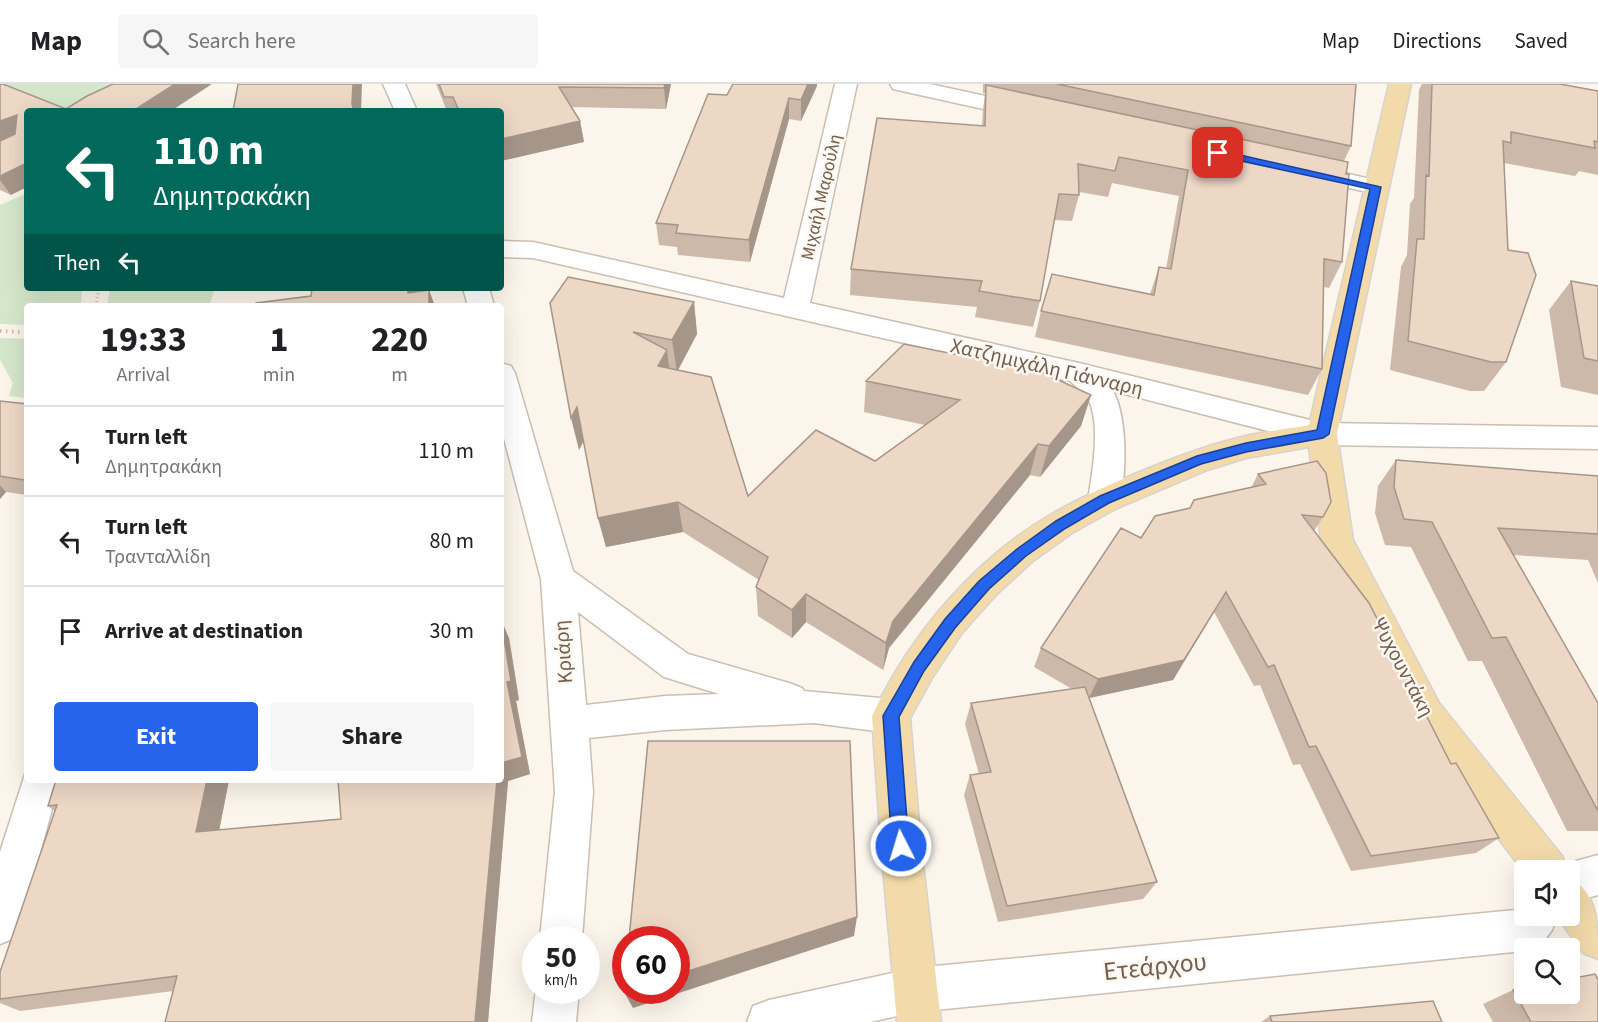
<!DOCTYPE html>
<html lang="en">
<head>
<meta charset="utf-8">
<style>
  :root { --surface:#fff; --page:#f6f6f6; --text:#202124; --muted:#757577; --line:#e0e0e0; --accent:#2563eb }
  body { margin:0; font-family:"Source Sans 3",sans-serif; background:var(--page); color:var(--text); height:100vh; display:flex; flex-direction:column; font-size:22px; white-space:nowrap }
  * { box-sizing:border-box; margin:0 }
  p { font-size:20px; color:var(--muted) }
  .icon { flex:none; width:33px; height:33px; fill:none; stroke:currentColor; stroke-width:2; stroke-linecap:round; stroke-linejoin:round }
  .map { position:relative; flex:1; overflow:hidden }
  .sheet { position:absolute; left:24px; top:219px; width:480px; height:480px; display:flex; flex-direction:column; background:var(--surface); border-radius:6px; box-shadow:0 6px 24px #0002 }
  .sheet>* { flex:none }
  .hud { position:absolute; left:24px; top:24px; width:480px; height:183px; border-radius:6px; box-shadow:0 6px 24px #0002; background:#00695c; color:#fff; overflow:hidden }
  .buttons { position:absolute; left:1514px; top:776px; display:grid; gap:12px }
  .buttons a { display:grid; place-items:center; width:66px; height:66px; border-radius:6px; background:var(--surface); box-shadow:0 6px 24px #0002; font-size:30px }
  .speed { position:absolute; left:522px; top:842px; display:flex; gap:12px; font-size:30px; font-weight:700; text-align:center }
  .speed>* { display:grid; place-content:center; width:78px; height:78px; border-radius:50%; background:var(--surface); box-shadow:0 6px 24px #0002; line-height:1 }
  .speed small { font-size:15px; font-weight:400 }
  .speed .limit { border:9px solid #d22; background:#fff; color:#111 }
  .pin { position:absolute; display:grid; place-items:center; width:51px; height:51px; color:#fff; margin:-26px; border-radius:12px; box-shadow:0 3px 9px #0006 }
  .me { position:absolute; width:66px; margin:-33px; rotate:355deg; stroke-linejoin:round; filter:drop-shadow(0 0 4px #0008) }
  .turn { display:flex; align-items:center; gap:21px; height:126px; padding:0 30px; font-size:27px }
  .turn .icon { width:78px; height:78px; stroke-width:2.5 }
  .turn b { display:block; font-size:42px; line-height:51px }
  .then { display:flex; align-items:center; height:57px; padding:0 30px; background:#0003; gap:12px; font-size:22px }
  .eta { display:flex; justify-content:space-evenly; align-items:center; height:102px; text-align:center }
  .eta b { font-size:36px; font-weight:700; line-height:42px }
  .cta { display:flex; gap:12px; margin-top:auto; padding:12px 30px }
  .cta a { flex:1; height:69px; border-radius:6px; background:var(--accent); color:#fff; font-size:24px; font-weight:700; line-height:69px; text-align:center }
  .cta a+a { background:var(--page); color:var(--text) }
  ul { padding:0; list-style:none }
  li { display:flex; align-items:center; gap:18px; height:90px; padding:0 30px; border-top:2px solid var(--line) }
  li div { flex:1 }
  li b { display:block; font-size:22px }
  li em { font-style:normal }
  header { display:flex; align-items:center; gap:36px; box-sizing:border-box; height:84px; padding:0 30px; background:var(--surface); border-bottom:2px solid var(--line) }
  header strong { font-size:28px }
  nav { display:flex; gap:33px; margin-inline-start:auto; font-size:21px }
  .search { width:420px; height:54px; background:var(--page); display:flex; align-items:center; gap:15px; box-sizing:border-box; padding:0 21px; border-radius:6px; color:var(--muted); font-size:22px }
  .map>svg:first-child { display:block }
  .green { fill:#d5e7ca }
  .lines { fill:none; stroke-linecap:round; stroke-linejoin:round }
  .minor-casing { stroke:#ccbeb1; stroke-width:3 }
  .major-casing { stroke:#d8d2ce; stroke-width:3 }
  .path-far1 { stroke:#d2baa8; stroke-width:3; stroke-dasharray:1 3; stroke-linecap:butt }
  .path { stroke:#d2baa8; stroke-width:4; stroke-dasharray:1.5 4.5; stroke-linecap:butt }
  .minor { fill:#fff; fill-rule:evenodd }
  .major { fill:#f2daaa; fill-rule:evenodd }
  .wall { fill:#ccb9a9 }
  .shaded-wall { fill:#a6968a }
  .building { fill:#edd7c5; stroke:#a6968a; stroke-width:1.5 }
  .route { fill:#2563eb; stroke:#184099; stroke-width:1.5 }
  .labels { text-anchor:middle; stroke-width:5; stroke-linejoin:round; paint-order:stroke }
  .far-street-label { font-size:18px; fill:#735e50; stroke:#fdf9f1 }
  .street-label { font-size:21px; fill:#735e50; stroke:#fdf9f1 }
  .near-street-label { font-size:26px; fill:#735e50; stroke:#fdf9f1 }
</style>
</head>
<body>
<header>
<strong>Map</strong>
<div class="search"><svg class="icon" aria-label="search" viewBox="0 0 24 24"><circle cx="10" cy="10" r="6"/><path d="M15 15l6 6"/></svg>Search here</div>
<nav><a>Map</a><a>Directions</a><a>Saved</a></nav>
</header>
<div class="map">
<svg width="1598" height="938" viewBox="0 0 1598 938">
  <rect width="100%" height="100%" fill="#fbf5eb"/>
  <path class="green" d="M0 0H115L65 26 12 3 0 9Z
    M27 109V204H82L81 222H27V241L0 240V121Z
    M110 204H215L209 222H107Z
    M0 254 27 255V314L9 312 13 299 0 276Z"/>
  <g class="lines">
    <defs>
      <path id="minor" d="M383 0H405L417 27H395Z
        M835 0H857L810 219 1079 279 1322 339 1598 343V365L1322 361 1113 307C1127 332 1129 399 1115 425L1104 428 1093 425 1088 416C1092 390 1101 342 1089 317 1085 309 1076 303 1070 297L533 174 501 173V157L533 158 784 214Z
        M890 0H930L1036 23 1039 28 1036 33 1028 35 893 5Z
        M1304 80 1384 98 1388 103 1384 108 1376 110 1296 92 1292 87 1296 82Z
        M463 204H489L494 222H468Z
        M501 279 511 282 515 289 573 487 688 570 789 599 802 604 804 607 891 615 904 620 910 632 904 644 891 649 814 639 665 646 589 654 593 708 582 855H540L555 708 541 495 501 343ZM578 528 664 593 719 610 665 612 586 621Z
        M27 684V696H60L21 839 15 854 0 860V768Z
        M1598 771V811L1569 819V786H1553L1554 783Z
        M1524 815V831H1558L1552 846 1541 861 1524 864V867L915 928 870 938H747L753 922 769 916 915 884 1515 826Z
        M536 905 579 906 576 938H532Z"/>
      <path id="major" d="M1389 0H1411L1337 350 1353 456 1439 619 1562 772 1568 786H1524V788L1413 643 1321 456 1309 363 1246 374 1207 386 1115 425 1072 449 1033 477 996 511 962 549 932 594 910 634 921 762 941 938H897L881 762 872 632C910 551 974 475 1052 430 1081 413 1111 400 1142 387 1176 373 1210 360 1246 352 1267 347 1288 345 1309 341Z
        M1569 793C1598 809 1598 840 1598 875L1583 869 1556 831H1569Z"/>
    </defs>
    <use href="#minor" class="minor-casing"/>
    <use href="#major" class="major-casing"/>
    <path class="path-far1" d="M96 222 99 204"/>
    <path class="path" d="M0 247 27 248"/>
    <use href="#minor" class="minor"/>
    <use href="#major" class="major"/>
  </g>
  <path class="wall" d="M0 0 66 25 171 27H27L11 111 0 106Z
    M436 0H671L666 25 572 23 580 37 584 58 501 27H447Z
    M733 0H817L801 37 789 35 750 178 678 171 677 163 659 161 656 139Z
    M983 0H1356L1351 62 1344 77 1346 90 1342 178 1329 204 1324 203 1322 285 1308 311 1035 253 1041 227 1150 210 1159 183 1166 185 1179 112 1112 99 1108 113 1079 108V111L1072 137 1054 136 1040 217 1033 243 975 233 977 223 850 211 851 185 982 42 983 26 985 9H983Z
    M1422 0H1560L1598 7V91L1579 87 1575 92 1504 79 1506 278 1484 307H1470L1390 286 1401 183 1407 171 1410 120 1414 114 1419 6Z
    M568 193 694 218 697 250 678 286 748 412 875 377 925 341 864 328 866 297 1091 311 1081 342 1040 393 1030 391 889 564 883 586 806 538 792 554 758 532 756 503 759 496 683 448 606 463 598 434 584 357 579 366Z
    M1571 197 1598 202V311L1561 303 1549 226Z
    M0 317 27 320V411L6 408 0 415Z
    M1396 376 1598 392V499L1588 476 1514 471 1598 619V747H1567L1482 577H1468L1411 463 1385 461 1375 429 1378 402Z
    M1258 390 1323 433 1314 447 1451 680 1499 754 1476 769 1351 787 1300 680 1293 681 1260 601 1254 602 1214 528 1173 596 1089 614 1157 798 1143 815 998 838 964 711 970 691 979 690 965 640 971 619 1072 605 1034 583 1041 564 1141 454 1190 424 1251 404Z
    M509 554 519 616 516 617 530 690 508 697 488 938H165L173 907 20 927 0 919V888L55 727 48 722 56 696H229L219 746 341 735Z
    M1513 906 1598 938H1493L1483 920Z
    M1270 932 1442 938H1261Z"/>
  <path class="shaded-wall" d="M175 0H212L171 27H133Z
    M353 0H362L361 27H354L352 20Z
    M665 0H671L666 25 664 4Z
    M808 0H817V2L801 37V16Z
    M789 14V35L750 178 749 156Z
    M17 31 27 47 0 61V37Z
    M580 37 584 58 501 77V55Z
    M27 79V103L11 111 0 96V92Z
    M408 204H417V222L408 209Z
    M429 206 435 222H429Z
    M694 218 697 250 677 288 672 256Z
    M667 266 671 298 658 282Z
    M1091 311 1081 342 1040 393 1049 362Z
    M577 323 585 354 579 366 571 334Z
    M1038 360 1030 391 889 564 883 586 886 559 893 537Z
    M0 401 6 408 0 415Z
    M678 418 683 448 606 463 598 434Z
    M806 510V538L792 554V526Z
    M1214 528 1173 596 1089 614 1098 595Z
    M501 535 509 554 519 616 516 617 530 690 508 697 488 938H475L497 696H501V679L507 598Z
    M207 696H229L216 763 196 748Z
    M857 833 854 852 633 924 624 908 630 906H676V891Z"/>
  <path class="building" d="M0 0H3L66 25 87 12 113 0H175L133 27H27V79L0 92V57L15 50 17 31 0 37Z
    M238 0H353L352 20 354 27H233Z
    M439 0H665L664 4 559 3 580 37 501 55V27H459L453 13H444Z
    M733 0H808L801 16 789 14 749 156 676 149 678 141 656 139 708 10 727 11Z
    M1057 0H1356L1351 62Z
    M1432 0H1560L1598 7V58L1594 57 1595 64 1511 48V59L1503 57 1508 166 1528 169 1536 191 1506 278H1491L1408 257 1417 155H1424L1426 91 1429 92Z
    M986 1 1348 78 1346 90H1349L1342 178 1324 175 1322 285 1041 227 1052 190 1154 211 1159 183 1171 185 1188 86 1119 73 1115 87 1078 80 1079 111 1059 110 1040 217 979 207 982 197 851 185 877 34 985 42Z
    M568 193 694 218 672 256 633 248 667 266 658 282 711 293 748 412 816 346 875 377 960 316 866 297 904 260 1039 287 1091 311 1049 362 1038 360 893 537 886 559 806 510 792 526 756 503 768 473 678 418 598 434 577 323 571 334 550 219Z
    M1571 197 1598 202V277L1584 274Z
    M312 204H408V209L429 206V222H255L256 219 311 212Z
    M0 317 27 320V392L24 396 0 392Z
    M1396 376 1598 392V450L1498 444 1598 619V727L1506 553 1492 554 1432 438 1404 435 1394 403Z
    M1317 377 1326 389 1331 418 1323 433 1302 431 1369 519 1451 680 1456 679 1499 754 1371 772 1316 662 1309 663 1274 581 1268 583 1226 508 1184 576 1098 595 1041 564 1121 444 1141 454 1155 432 1190 424 1194 416 1266 400 1258 390Z
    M501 536 511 597 507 598 522 673 501 679Z
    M1085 603 1157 798 1007 822 970 691 991 688 971 619Z
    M648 657H850L857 833 676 891V855H629Z
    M56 696H207L196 748 341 735 338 696H497L475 938H165L177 892 0 915V888L57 721 48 722Z
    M626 889V906H630L624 908Z
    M1595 890 1598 896V938H1531L1513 906 1524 904V909H1569V895Z
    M1433 917 1442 938H1272L1270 932Z"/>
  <path class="route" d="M1218 66 1381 103 1329 350 1323 354 1246 368 1201 380 1109 419 1066 444 1026 472 989 505 955 544 924 587 899 633 909 762 907 768 901 770 895 768 892 762 883 632 914 578 945 535 979 497 1017 465 1056 437 1100 412 1197 372 1246 359 1317 346 1370 105 1214 71 1213 69Z"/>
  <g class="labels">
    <g class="far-street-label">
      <text transform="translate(821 113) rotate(-77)" y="6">Μιχαήλ Μαρούλη</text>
    </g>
    <g class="street-label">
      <text transform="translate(1047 283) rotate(13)" y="7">Χατζημιχάλη Γιάνναρη</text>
      <text transform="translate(563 568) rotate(-94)" y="7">Κριάρη</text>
      <text transform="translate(1403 583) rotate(62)" y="7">Ψυχουντάκη</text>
    </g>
    <g class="near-street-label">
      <text transform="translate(1155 882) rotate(-6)" y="9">Ετεάρχου</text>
    </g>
  </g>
</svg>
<div class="buttons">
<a><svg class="icon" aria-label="sound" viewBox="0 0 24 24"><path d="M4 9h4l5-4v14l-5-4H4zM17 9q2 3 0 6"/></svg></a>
<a><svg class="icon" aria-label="search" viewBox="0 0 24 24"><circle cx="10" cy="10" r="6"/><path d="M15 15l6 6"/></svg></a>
</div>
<div class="speed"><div>50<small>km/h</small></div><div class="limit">60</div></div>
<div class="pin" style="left:1218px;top:69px;background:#d93025"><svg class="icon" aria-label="arrive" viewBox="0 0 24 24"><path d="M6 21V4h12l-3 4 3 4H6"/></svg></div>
<svg class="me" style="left:901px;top:762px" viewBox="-20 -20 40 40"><circle r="17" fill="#2563eb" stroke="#fff" stroke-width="3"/><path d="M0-11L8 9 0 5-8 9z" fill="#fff"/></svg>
<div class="hud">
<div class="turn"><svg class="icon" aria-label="left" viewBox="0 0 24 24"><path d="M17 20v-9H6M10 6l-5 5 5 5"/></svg><div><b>110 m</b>Δημητρακάκη</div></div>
<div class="then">Then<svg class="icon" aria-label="left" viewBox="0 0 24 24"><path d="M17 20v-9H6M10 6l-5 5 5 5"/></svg></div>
</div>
<section class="sheet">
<div class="eta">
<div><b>19:33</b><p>Arrival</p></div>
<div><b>1</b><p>min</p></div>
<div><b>220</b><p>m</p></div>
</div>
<ul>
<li><svg class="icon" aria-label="left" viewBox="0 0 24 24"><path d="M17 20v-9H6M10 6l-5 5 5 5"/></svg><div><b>Turn left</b><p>Δημητρακάκη</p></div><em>110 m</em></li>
<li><svg class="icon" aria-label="left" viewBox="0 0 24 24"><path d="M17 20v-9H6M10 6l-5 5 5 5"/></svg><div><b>Turn left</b><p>Τρανταλλίδη</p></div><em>80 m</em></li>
<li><svg class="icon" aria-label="arrive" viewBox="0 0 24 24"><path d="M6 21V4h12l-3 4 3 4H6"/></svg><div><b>Arrive at destination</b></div><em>30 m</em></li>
</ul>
<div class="cta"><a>Exit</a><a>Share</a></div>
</section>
</div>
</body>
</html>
